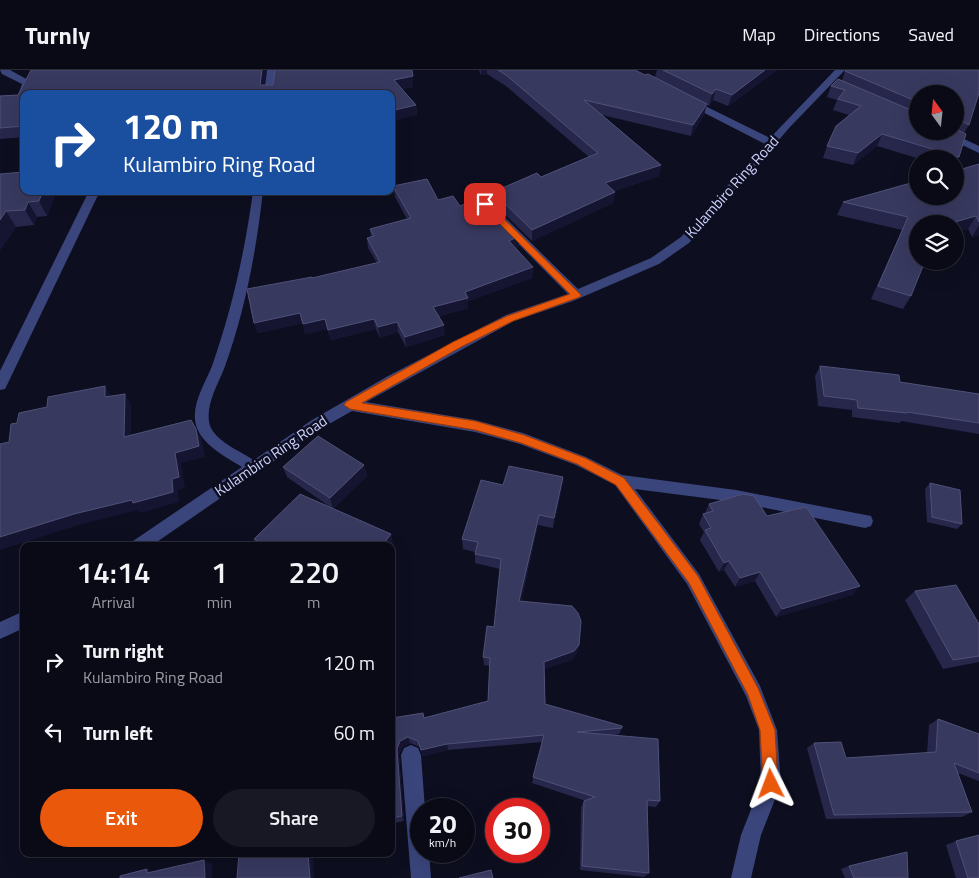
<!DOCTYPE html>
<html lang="en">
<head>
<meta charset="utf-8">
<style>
  :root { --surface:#0a0a17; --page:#181824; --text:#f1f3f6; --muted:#999aa1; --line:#2a2b36; --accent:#ea580c }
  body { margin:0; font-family:"Titillium Web",sans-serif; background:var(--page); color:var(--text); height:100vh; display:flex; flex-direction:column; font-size:19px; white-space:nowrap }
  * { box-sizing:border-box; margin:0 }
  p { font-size:16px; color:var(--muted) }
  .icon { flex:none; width:28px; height:28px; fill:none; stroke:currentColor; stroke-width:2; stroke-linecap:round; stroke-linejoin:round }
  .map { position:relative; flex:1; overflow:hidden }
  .side { position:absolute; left:20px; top:472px; width:375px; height:315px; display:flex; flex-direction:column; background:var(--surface); border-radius:10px; box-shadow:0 5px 20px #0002,0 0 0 1px var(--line) }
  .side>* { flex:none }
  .hud { position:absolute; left:20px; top:20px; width:375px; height:105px; border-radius:10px; box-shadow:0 5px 20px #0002,0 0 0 1px var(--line); background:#1a4fa0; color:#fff; overflow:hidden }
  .needle { width:32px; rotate:345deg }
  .fabs { position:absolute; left:909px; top:15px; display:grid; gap:10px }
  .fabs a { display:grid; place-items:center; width:55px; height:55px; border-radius:50%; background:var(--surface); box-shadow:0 5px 20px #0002,0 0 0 1px var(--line); font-size:25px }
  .speed { position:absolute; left:410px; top:728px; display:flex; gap:10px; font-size:25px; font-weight:700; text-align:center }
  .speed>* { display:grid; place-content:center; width:65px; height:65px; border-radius:50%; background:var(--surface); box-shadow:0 5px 20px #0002,0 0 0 1px var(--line); line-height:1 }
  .speed small { font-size:12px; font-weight:400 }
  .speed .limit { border:8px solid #d22; background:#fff; color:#111 }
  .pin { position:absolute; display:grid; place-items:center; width:42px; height:42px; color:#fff; margin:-21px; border-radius:10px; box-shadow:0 2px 8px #0006 }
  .me { position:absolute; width:55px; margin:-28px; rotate:357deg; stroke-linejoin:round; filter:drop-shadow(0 0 4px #0008) }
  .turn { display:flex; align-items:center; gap:18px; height:105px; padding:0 20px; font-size:22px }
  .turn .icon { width:65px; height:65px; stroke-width:2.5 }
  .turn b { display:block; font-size:35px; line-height:42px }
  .eta { display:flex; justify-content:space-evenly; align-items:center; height:85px; text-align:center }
  .eta b { font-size:30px; font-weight:600; line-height:35px }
  .primary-button { display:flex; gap:10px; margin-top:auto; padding:10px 20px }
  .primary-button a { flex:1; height:58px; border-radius:30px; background:var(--accent); color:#fff; font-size:20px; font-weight:600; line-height:58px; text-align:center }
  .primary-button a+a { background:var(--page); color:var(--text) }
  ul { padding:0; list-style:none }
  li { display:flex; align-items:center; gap:15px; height:70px; padding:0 20px }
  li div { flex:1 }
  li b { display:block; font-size:19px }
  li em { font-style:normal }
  header { display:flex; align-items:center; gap:30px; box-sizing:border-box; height:70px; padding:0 25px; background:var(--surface); border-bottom:1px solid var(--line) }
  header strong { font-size:24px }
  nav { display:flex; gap:28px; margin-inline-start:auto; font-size:18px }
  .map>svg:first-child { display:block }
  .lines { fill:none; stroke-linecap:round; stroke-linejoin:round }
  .minor { fill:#3a457c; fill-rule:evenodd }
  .wall { fill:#27274c; fill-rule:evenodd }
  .shaded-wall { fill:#151532 }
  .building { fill:#38395f; stroke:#505178 }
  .route { fill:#ea580c; stroke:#983908 }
  .labels { text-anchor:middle; stroke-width:5; stroke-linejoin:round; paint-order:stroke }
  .street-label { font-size:15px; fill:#cdd1fd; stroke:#0d0e1f }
</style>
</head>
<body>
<header>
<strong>Turnly</strong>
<nav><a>Map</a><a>Directions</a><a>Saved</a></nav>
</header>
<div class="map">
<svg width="979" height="808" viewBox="0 0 979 808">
  <rect width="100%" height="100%" fill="#0d0e1f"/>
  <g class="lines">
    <path class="minor" d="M0 0H10L30 11 32 13 28 24H24V30L17 28 22 14 2 4Z
      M267 0H277L274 24H264Z
      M835 0H845L790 57 689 173 659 194 573 231 514 251 366 332 475 350 523 363 586 387 622 405 736 420 871 446 873 451 871 456 865 458 736 432 635 419 699 504 760 616 777 660 781 714 761 765 751 808H731L741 765 761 714 759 660 746 626 687 514 615 415 576 395 520 374 475 362 352 341 322 358 151 476H131L133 471 242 397C226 387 204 376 197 358 189 337 205 314 212 296 232 239 245 181 253 121H263C256 182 245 242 224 299 217 316 203 340 211 358 218 372 241 382 254 390L312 350 388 306 506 245 568 224 468 123 467 121 468 119H476L578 219 651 188 681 167 765 74 685 33V29H691L770 68Z
      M933 61H947L979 76V83Z
      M89 121H100L7 315 5 319 0 320V301Z
      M24 541V558L0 569V552Z
      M411 675 418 678 421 685 425 739H421V781H429L431 808H411L401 685 404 678Z"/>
  </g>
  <path class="wall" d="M31 0H266L264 15H273L413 6V17L402 19 416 35 417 45 391 24H24V67L0 69V26L18 25Z
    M479 0H635L645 5 655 7 657 0H777L728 36 713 30 709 36 706 34 704 45 691 66 602 45 661 95 659 106 614 121 615 122 613 133 532 171 493 133V122L541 107 589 87 506 16 487 4 481 5Z
    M979 0V26L978 25 969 55 964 63 959 87 955 95V89H920L877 76 853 95 823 88 827 76 849 45 833 40 837 30 827 27 831 16 842 10 845 1ZM918 24H955V61H918Z
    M979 94V165L972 167 968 159 957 162 958 165 955 170V154H918L911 226 903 239 871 229 902 160 837 145 843 132Z
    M0 104 24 121H57L47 146 37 147 34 155 16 157 0 180Z
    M393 116 438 130 460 136 519 177 516 178 533 197 532 208 468 231V238L439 246 445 265 406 277 398 262 380 268 376 259 331 270 327 259 305 264 303 253 258 263 254 253 312 208 377 193 368 178 367 168 371 167 370 159 407 149 395 127Z
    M820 296 900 312 979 324V364L901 351 900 353 852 347V340L818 336 815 306Z
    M364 395 367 406 333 439 287 407 283 397Z
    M563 407 562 417 553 458 538 455 521 532 579 575 577 583 572 590 544 599 545 634 622 658 619 664 614 665 660 731 656 737 647 736 649 803 644 807 580 800 581 737 584 731H586L532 713 542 672 448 680 423 686 420 677 410 673 402 677 399 685 404 751 391 754V635L395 642V648H424L488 631 490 596 484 595 483 587 494 557 500 499 475 493V482L463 479 462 469 503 415Z
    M930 413 962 454 957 459 927 452 925 419Z
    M300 424 391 464 393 476 391 479V476H257L254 469Z
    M709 434 767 446 860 516 852 525 776 547 755 511 735 517 724 500 719 502 700 470 704 462 699 454 703 444 705 443Z
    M915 521 979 554V592L943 599 905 530Z
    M938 649 979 664V711L958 703 972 742 962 747 826 749 807 678 814 673 846 688 927 683 929 655Z
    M956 771 979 808H956L946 775Z
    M849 796 908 808H845L841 799Z"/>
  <path class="shaded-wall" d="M262 0H266L263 24 260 15Z
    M481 0H487V4L481 5Z
    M765 0H777L728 36 732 25Z
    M413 6V17L395 20 394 10Z
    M716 19 713 30 709 36 712 24Z
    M707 34 704 45 691 66 693 55Z
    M416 35 417 45 391 52V41Z
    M882 64 877 76 853 95 858 83Z
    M661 95 659 106 604 124 605 113Z
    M43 121H57L47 146 39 131Z
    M615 122 613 133 532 171V160Z
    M28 132 37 147 34 155 25 140Z
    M6 141 16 157 0 180V150Z
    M976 146 968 159 955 163V152Z
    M979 155V165L972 167Z
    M519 166V177L509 181V171Z
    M533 197 532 208 468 231V238L434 247 433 237 465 222Z
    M300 243 303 253 258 263 254 253Z
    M325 249 327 259 305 264 303 254Z
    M374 249 376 259 331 270 328 260Z
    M397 252 398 262 380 268 378 257Z
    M444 255 445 265 406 277 405 267Z
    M105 316 112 327H105Z
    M125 324 131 335V377L124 367Z
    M196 359 202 369 205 387 181 393 185 418 178 420 179 432 140 443 138 440 82 454 0 480V467L172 409 175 383Z
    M364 395 367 406 333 439 330 428Z
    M563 407 562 417 553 458 554 448Z
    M539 445 538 455 519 540V531Z
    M391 464 393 476 391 479V476H382Z
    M729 491 724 500 719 502 724 493Z
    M760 502 755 511 735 517 740 508Z
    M860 516 852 525 776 547 782 539Z
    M579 575 577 583 572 590 542 600 544 592Z
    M393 635 395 642 394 655 392 648Z
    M408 667 410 673 402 677 399 685 404 751 402 746 397 679 400 671Z
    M447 674 448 680 423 686 421 680Z
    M308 784H313L314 808H310Z
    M204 790 212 794V808H205Z
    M147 799 156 803H147Z"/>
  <path class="building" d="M31 0H262L260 15H273L275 0H412L413 6 394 10 416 35 391 41V24H24V56L0 58V26L18 25Z
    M498 0H635L645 5 648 4 707 34 693 55 584 30 661 95 605 113 615 122 532 160 493 122 537 103 541 107 598 83 506 5Z
    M663 0H765L732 25 716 19 712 24Z
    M846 0H979V23L969 55 955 48V24H918V32L845 1Z
    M838 9 918 43V61H955V59L966 64 959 87 882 64 858 83 827 76 836 56 861 36 838 29 845 20 831 16Z
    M979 94V152L976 146 955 152 958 165 955 164V154H918V191H925L911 226 878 216 908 147 843 132 918 111V126H955V101Z
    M24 102V121H43L39 131 28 132 25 140 6 141 0 150V104Z
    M427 109 438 130 453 126 460 136 480 128 519 166 509 171 533 197 465 222 468 228 433 237 444 255 405 267 397 252 378 257 374 249 328 260 325 249 303 254 300 243 254 253 247 219 312 207V208L380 192 367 168 374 166 370 159 411 148 393 116Z
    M820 296 899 305 900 312 979 324V353L907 342V343L858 338 857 330 824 326Z
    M105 316V327L125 324 124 367 191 350 196 359 199 376 175 383 179 407 172 409 173 422 133 433 132 430 74 444 0 467V374L9 372 11 354 17 353 19 343 47 337 48 327Z
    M318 366 364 395 330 428 283 397Z
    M509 396 563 407 554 448 539 445 519 531 572 536 578 543 581 551 579 575 574 581 544 592 545 634 622 656V658L577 662 658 669 660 731 647 730 649 803 582 796 584 731 595 727 533 707 544 665 447 674 421 680 418 671 408 667 400 671 397 679 402 746 391 748V635H393L392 648 423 643 424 648 488 631 490 588 483 587 487 556 494 557 501 489 475 484 478 472 462 469 481 410 503 415Z
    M930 413 960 420 962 454 932 447Z
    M300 424 391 464 382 476H265L254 469Z
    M743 424 754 426 767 446 806 437 860 516 782 539 760 502 740 508 729 491 724 493 705 460 711 458 703 444 713 441 709 434Z
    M956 515 979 554V586L953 590 915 521Z
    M938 649 979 664V703L954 693 972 742 834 745 814 673 841 672 846 688 936 682Z
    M979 765V808H968L956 771Z
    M907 782 908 808H854L849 796Z
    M239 784H308L310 808H237Z
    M204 790 205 808H120V806L147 799V803Z
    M491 800 493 808H459Z"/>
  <path class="route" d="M482 133H488L581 225 580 227 513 251 461 277 362 333 475 351 524 365 585 388 624 408 698 506 758 618 775 660 778 714 776 720 771 722 765 720 763 714 760 660 748 625 689 513 616 415 577 394 521 373 475 360 350 339 344 335 346 332 453 272 507 246 570 224 482 136Z"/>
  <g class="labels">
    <g class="street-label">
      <text transform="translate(732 117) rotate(-48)" y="5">Kulambiro Ring Road</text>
      <text transform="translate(271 386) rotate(-34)" y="5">Kulambiro Ring Road</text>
    </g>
  </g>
</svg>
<div class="fabs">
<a><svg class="needle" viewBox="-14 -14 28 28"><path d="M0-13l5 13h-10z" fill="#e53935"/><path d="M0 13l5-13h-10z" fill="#999aa1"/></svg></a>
<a><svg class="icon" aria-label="search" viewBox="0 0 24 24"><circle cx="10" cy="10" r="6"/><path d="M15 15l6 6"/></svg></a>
<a><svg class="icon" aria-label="layers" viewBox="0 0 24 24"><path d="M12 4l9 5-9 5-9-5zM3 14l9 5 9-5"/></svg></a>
</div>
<div class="speed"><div>20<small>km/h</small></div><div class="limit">30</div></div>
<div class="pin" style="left:485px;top:134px;background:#d93025"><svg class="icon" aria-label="arrive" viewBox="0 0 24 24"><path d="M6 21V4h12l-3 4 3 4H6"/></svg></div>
<svg class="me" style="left:771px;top:714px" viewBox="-20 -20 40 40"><path d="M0-17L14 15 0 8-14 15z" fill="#ea580c" stroke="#fff" stroke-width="4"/></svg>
<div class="hud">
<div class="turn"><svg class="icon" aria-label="right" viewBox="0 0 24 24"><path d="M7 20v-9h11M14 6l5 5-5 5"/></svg><div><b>120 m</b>Kulambiro Ring Road</div></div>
</div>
<section class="side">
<div class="eta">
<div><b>14:14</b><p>Arrival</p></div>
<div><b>1</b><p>min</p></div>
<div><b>220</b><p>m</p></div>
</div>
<ul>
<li><svg class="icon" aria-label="right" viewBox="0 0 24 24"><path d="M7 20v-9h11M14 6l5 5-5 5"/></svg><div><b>Turn right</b><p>Kulambiro Ring Road</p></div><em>120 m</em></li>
<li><svg class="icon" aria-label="left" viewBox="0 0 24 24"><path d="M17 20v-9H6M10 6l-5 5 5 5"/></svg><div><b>Turn left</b></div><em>60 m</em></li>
</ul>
<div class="primary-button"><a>Exit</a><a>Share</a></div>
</section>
</div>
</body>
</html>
